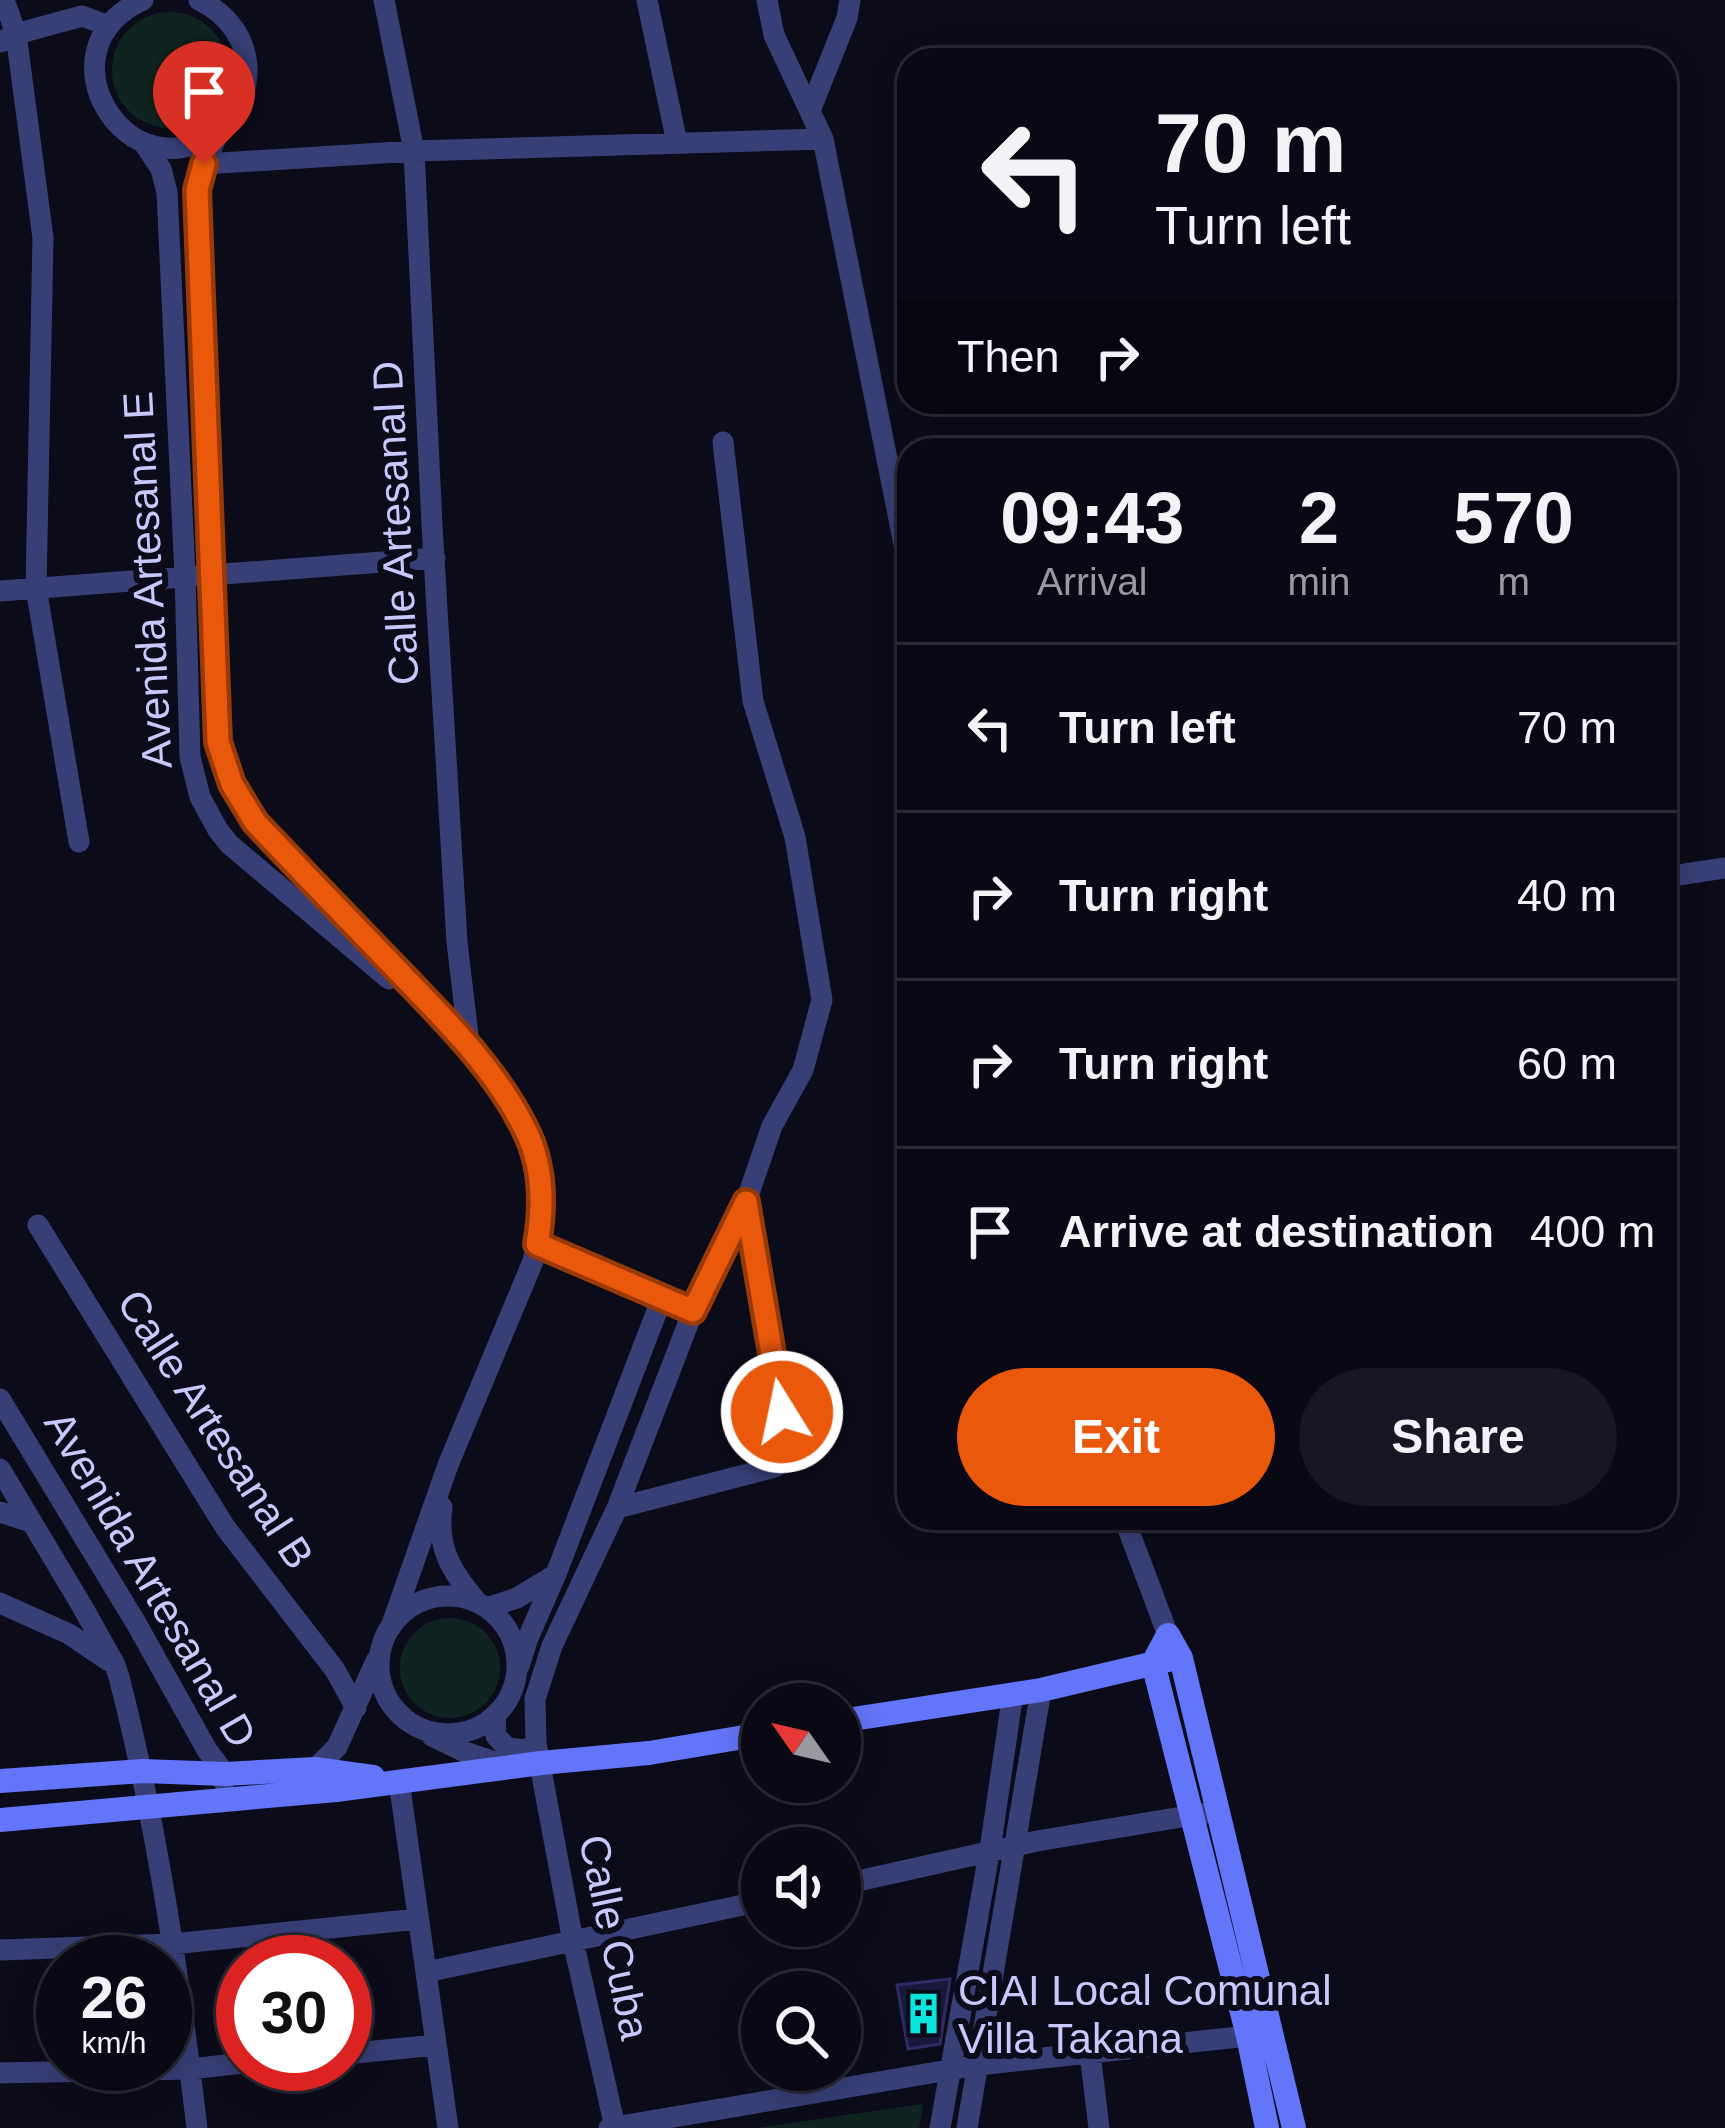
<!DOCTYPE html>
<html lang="en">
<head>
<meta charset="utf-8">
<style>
  :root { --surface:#090814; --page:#171622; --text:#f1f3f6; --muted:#999aa0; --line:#292934; --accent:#ea580c }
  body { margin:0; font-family:Arial,sans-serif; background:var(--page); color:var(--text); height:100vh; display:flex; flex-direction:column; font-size:45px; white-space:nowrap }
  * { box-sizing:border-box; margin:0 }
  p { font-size:39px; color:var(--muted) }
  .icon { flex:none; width:66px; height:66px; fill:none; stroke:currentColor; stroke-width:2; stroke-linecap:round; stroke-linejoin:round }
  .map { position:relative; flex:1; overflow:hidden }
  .panel { position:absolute; left:897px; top:438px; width:780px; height:1092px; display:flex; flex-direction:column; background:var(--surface); border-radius:36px; box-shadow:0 6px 30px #0003,0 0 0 3px var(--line) }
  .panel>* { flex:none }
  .top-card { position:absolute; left:897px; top:48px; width:780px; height:366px; border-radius:36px; box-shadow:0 6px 30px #0003,0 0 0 3px var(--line); background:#090814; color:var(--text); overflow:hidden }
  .needle { width:78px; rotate:304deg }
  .buttons { position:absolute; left:741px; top:1683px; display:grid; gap:24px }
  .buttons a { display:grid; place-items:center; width:120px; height:120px; border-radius:50%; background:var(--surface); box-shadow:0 6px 30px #0003,0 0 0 3px var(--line); font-size:60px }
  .speed { position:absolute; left:36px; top:1935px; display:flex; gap:24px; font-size:60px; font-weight:700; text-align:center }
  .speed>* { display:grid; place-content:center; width:156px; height:156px; border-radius:50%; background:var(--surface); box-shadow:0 6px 30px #0003,0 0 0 3px var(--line); line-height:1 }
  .speed small { font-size:30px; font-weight:400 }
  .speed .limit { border:18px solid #d22; background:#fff; color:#111 }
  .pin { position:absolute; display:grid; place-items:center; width:102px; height:102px; color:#fff; margin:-123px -51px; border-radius:50% 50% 50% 0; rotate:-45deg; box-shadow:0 0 12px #0007 }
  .pin .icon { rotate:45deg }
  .me { position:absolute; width:132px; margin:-66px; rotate:350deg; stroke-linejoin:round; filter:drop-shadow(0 0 9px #0008) }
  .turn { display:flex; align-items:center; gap:42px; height:252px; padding:0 60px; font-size:54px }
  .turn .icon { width:156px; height:156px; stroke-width:2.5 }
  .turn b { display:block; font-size:84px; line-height:102px }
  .then { display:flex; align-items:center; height:114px; padding:0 60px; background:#0003; gap:24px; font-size:45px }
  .eta { display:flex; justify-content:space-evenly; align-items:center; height:204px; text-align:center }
  .eta b { font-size:72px; font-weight:600; line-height:84px }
  .cta { display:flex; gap:24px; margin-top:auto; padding:24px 60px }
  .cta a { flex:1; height:138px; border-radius:72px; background:var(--accent); color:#fff; font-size:48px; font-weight:600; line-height:138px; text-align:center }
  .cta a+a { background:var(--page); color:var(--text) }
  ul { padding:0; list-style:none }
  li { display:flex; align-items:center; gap:36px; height:168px; padding:0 60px; border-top:3px solid var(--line) }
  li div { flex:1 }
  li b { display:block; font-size:45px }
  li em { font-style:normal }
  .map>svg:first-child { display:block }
  .green { fill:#0f2420 }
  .building { fill:#1a183a; stroke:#2e2b65; stroke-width:3 }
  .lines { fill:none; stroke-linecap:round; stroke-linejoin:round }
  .street { stroke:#383f77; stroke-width:21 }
  .secondary { stroke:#6375f8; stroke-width:24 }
  .route-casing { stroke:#983908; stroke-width:30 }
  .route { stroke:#ea580c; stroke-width:21 }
  .labels { text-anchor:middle; stroke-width:12; stroke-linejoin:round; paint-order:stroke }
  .street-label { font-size:42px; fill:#c7c9fd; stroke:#0c0b1a }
  .poi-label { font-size:42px; fill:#c7c9fd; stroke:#0c0b1a; text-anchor:start }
</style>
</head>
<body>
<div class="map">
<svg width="1725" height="2128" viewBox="0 0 1725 2128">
  <rect width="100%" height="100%" fill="#0c0b1a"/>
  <path class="green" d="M112 70a58 58 0 1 1 116 0a58 58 0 1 1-116 0Z
    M400 1668a50 50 0 1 1 100 0a50 50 0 1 1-100 0Z
    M923 2104 919 2128H757L922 2104Z"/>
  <path class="building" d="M950 1979 940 2044 908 2049 897 1985Z"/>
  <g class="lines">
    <path class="street" d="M4 0 16 34 43 238 36 588 79 842
      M143 0C34 50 131 200 218 130 235 117 246 96 247 74 248 40 228 14 199 0
      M384 0 414 151 432 525 457 942 469 1044
      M647 0 677 143
      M767 0 774 35 823 139 909 569
      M0 42 16 34 82 16 109 26
      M811 108 847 18 850 0
      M221 128 204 164 197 191 218 742C226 772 237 797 255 822 302 871 349 920 396 969 443 1018 507 1078 530 1143 545 1182 543 1221 533 1261L448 1465 391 1627
      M143 142 161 169 167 192 185 575 190 757 200 797 218 830 229 844 389 979
      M204 164 414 151 823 139
      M0 591 435 558
      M1665 877 1725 868
      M38 1225 225 1527 335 1670 356 1708
      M537 1244 693 1311
      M0 1399 136 1623 207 1750 225 1774 224 1782
      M0 1469 82 1606 115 1665 119 1677C157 1825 179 1976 197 2128
      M442 1507C436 1548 452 1572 477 1602
      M617 1508 693 1311 746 1202 772 1126 803 1070 822 1000 795 837 753 701 723 442
      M0 1512 31 1522
      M1124 1518 1168 1635
      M379 1665a69 69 0 1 1 138 0a69 69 0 1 1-138 0Z
      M0 1603 69 1634 109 1661
      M487 1608 517 1598 555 1575
      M519 1666 528 1638 556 1574 662 1298
      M495 1715 496 1736 507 1748 526 1750 536 1743
      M432 1736 465 1752 509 1767
      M315 1779V1769L337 1747 377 1659
      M399 1781 448 2128
      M840 1885 1037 1841 1218 1811
      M0 1950 172 1944 418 1919
      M426 1972 762 1901
      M1090 2053 1099 2128
      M345 2054 436 2045
      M0 2073 190 2069 243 2063
      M615 2127 573 1941 536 1743 535 1699 552 1646 617 1508 775 1467 790 1454 746 1203
      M609 2128 978 2065 1248 2036 1265 2032
      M940 2128 991 1843 1013 1693
      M967 2128 1041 1690"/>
    <path class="secondary" d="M1168 1635 1153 1663 1248 2036 1267 2128
      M1168 1635 1181 1658 1294 2128
      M840 1721 1041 1690 1168 1660
      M0 1781 143 1771 225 1774 315 1769 373 1777
      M0 1820 336 1790 541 1763 649 1753 762 1734"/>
  </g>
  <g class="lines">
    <defs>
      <path id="route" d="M204 164 197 190 218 742 232 784 255 822C304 874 354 925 403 976 447 1022 495 1069 524 1127 543 1163 544 1205 537 1244L693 1311 746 1202 782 1412"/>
    </defs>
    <use href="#route" class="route-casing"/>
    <use href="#route" class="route"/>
  </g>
  <defs>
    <symbol id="building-bare" viewBox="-9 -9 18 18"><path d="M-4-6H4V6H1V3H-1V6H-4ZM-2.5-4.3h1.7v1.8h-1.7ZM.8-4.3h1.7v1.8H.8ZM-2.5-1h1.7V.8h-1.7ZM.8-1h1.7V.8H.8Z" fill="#0ae6db" stroke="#0c0b1a" stroke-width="2.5" paint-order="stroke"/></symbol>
  </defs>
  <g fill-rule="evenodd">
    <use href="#building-bare" x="894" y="1984" width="59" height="59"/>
  </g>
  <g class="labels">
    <g class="street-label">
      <text transform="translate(395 523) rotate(-93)" y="15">Calle Artesanal D</text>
      <text transform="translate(147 580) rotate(-93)" y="15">Avenida Artesanal E</text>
      <text transform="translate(216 1429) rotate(57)" y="15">Calle Artesanal B</text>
      <text transform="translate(151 1579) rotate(60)" y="15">Avenida Artesanal D</text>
      <text transform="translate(615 1937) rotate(78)" y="15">Calle Cuba</text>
    </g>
    <g class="poi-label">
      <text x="958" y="2005">CIAI Local Comunal<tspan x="958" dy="48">Villa Takana</tspan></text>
    </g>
  </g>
</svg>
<div class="buttons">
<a><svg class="needle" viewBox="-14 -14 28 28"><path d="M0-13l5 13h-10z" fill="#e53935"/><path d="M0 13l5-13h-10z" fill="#999aa0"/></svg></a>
<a><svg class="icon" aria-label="sound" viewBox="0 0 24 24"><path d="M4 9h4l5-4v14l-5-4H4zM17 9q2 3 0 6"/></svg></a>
<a><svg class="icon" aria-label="search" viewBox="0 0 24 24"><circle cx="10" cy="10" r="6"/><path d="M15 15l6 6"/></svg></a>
</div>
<div class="speed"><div>26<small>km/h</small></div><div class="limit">30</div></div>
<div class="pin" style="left:204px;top:164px;background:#d93025"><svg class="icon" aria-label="arrive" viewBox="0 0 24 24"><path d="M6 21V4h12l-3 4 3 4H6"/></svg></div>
<svg class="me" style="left:782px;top:1412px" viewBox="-20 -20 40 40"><circle r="17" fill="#ea580c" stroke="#fff" stroke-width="3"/><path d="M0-11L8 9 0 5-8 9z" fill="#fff"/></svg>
<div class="top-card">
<div class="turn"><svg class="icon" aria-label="left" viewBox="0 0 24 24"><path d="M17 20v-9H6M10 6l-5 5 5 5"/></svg><div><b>70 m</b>Turn left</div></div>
<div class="then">Then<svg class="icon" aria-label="right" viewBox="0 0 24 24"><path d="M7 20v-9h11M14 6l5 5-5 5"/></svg></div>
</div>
<section class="panel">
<div class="eta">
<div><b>09:43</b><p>Arrival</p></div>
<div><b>2</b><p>min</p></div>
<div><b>570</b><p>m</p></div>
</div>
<ul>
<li><svg class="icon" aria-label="left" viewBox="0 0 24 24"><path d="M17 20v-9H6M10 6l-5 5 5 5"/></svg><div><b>Turn left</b></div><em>70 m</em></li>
<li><svg class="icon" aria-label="right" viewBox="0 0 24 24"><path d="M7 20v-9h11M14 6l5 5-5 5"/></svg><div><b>Turn right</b></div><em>40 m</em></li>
<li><svg class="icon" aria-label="right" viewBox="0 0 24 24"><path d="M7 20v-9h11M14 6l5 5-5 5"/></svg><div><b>Turn right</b></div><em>60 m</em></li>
<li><svg class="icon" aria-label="arrive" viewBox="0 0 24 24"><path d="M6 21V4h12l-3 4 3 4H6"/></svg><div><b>Arrive at destination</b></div><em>400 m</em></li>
</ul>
<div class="cta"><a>Exit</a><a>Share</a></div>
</section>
</div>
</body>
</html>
